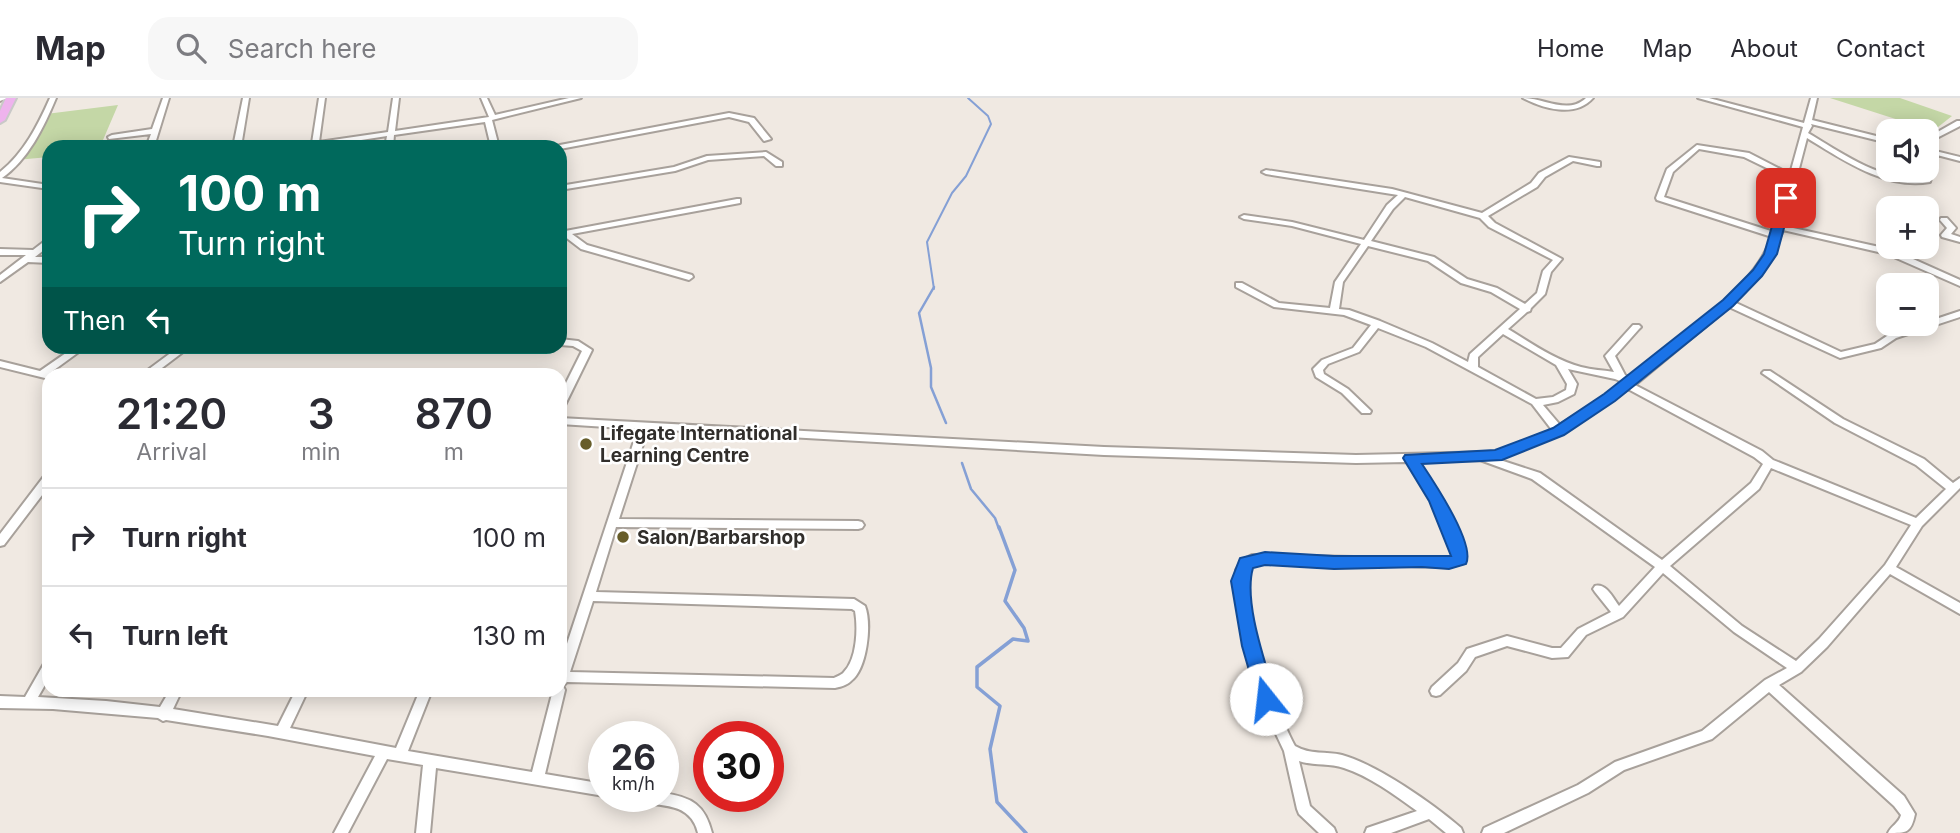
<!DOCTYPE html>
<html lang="en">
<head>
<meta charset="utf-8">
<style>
  :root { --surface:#fff; --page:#f7f7f7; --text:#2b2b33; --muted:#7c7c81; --line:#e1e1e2 }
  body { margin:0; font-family:Inter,sans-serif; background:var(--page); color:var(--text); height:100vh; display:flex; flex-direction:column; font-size:26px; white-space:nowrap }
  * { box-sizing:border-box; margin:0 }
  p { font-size:23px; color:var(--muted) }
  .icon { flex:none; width:38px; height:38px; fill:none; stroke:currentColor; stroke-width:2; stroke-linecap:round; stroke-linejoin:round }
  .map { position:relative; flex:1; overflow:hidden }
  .panel { position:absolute; left:42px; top:270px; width:525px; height:329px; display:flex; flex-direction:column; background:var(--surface); border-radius:21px; box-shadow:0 4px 18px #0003 }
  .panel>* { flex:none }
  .top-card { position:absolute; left:42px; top:42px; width:525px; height:214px; border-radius:21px; box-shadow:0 4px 18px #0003; background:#00695c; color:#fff; overflow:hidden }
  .tools { position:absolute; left:1876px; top:21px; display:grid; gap:14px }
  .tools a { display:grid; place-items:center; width:63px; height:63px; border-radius:14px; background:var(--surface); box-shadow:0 4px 18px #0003; font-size:35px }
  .speed { position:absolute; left:588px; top:623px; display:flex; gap:14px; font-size:35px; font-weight:700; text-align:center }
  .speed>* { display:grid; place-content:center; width:91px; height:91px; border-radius:50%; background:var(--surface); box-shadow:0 4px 18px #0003; line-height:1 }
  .speed small { font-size:18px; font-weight:400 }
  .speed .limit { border:10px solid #d22; background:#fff; color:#111 }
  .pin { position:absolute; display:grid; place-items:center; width:60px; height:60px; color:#fff; margin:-30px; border-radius:14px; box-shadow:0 4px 10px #0006 }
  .me { position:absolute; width:77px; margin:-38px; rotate:344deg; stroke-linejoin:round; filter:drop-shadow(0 0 5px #0008) }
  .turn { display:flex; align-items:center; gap:24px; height:147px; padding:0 21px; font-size:32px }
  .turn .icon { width:91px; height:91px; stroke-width:2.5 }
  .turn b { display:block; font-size:49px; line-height:60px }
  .then { display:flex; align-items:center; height:66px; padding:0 21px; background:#0003; gap:14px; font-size:26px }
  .eta { display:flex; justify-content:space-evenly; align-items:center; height:119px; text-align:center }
  .eta b { font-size:42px; font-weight:600; line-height:49px }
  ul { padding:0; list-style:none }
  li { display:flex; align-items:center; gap:21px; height:98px; padding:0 21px; border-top:2px solid var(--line) }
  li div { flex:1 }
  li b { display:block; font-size:26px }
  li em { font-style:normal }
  header { display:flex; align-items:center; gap:42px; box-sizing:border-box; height:98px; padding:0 35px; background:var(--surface); border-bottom:2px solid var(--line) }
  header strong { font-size:33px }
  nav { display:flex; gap:38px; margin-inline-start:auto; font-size:24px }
  .search { width:490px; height:63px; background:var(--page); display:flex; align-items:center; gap:18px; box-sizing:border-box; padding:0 24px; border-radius:21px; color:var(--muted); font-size:26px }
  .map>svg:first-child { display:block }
  .green { fill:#c4d7a6 }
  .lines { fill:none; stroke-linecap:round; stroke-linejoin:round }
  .stream-far2 { stroke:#85a0d5; stroke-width:2 }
  .stream-far1 { stroke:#85a0d5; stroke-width:2.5 }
  .stream { stroke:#85a0d5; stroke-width:3.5 }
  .minor-casing { stroke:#a8a19b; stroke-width:4 }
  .major-casing { stroke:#c9c9c8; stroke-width:4 }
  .minor { fill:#fff; fill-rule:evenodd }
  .major { fill:#eeb3ed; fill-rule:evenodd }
  .route { fill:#1a73e8; stroke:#114b97; stroke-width:2 }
  .poi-dot { fill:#675d2a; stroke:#fff; stroke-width:2.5 }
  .labels { text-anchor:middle; stroke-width:5; stroke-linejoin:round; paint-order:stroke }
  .poi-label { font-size:19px; font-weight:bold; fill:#312e2b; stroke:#fff; text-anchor:start }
</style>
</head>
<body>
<header>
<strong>Map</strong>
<div class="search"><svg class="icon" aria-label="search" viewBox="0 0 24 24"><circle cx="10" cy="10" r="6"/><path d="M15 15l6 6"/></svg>Search here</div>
<nav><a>Home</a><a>Map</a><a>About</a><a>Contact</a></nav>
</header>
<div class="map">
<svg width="1960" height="735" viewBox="0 0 1960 735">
  <rect width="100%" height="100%" fill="#f0e9e2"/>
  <path class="green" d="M1830 0H1900L1952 18 1933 33Z
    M118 7 100 49H49V59L16 62 46 16Z"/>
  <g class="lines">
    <path class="stream-far2" d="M934 191 927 144 952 95 966 78 991 26 988 18 968 0"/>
    <path class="stream-far1" d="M934 189 919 215 931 270V289L946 325
      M962 365 971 391 995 420 999 431"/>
    <path class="stream" d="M999 429 1015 472 1005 503 1024 530 1028 543 1013 541 977 569V589L1000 608 990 651 997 704 1026 735"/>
    <defs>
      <path id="minor" d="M0 0H7L0 3Z
        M50 0H56C44 29 28 62 2 80L49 87V91L0 84V74C24 55 38 27 50 0Z
        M163 0H169L154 49H146L151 36 109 41 108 39 112 37 152 31Z
        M243 0H249L241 49H233Z
        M319 0H325L319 44 388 34 393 0H399L395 33 489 19 481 0H487L495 17 569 0H581L492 22 499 49H491L485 24 394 37 393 49H385L387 38 316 49H294L312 45Z
        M1523 0C1544 0 1568 17 1586 0H1593C1575 20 1544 11 1523 0Z
        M1698 0H1709L1804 25 1811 0H1817L1812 22 1888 41V45L1811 26 1812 28 1808 35C1842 55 1883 85 1924 80L1930 55H1927V51L1960 59V63L1937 57 1930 84C1886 92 1843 62 1807 40L1784 128 1893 152 1960 182V188L1887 156 1783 132C1770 166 1759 178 1734 204L1841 254 1875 246 1890 236 1921 226H1927V224L1960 213V219L1896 240 1881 250 1840 260 1729 209 1635 287 1762 353 1773 362 1916 420 1946 391 1916 367 1835 325 1762 275 1764 273H1770L1843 321 1924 361 1953 385 1960 380V390L1922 428 1896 469 1960 505V516L1890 476 1827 549 1801 574 1779 587 1904 698 1915 716C1911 735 1907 735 1888 735 1891 728 1899 725 1901 717L1894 708 1769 594 1712 641 1624 672 1588 695 1504 735H1482L1484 730 1578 687 1615 664 1702 633 1765 582 1787 570 1734 534 1663 475 1623 519 1586 537 1568 559 1552 560 1507 548 1475 559 1466 573 1440 597 1436 598 1432 597 1430 593 1432 589 1458 565 1467 551 1507 538 1552 550H1561L1578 531 1611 514 1595 494 1593 491 1595 488C1606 485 1613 500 1619 508L1655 469 1532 381 1480 362 1418 363C1432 385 1471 441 1464 465L1449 469 1254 465C1228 486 1280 622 1295 648 1310 657 1326 653 1342 657 1378 667 1433 706 1461 730L1463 735H1446L1429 721 1391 735H1365L1367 730 1417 713C1395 697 1369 678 1344 670 1329 665 1314 668 1299 663L1310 708 1334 730 1336 735H1319L1299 716 1297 711 1284 653 1267 617 1242 535 1235 487 1236 472 1242 462 1252 457 1449 461 1454 459C1451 425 1425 392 1407 364L1356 365 1104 357 648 331 619 421 858 423 862 424 864 427 862 430 858 431 616 429 596 494 854 501 865 508C872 526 867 571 851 583 847 587 840 589 835 590L567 584 563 588 565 592 545 676 604 686V698L436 670 430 735H416L423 667 387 661 348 735H334L375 658 268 638 166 622 163 623 158 620 53 611 0 610V598L25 599 45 564 49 563V580L38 599 106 603 160 609 170 592H182L173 611 278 628 296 592H308L290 630 396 650 420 592H432L408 653 532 674 553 592H560V567L638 331 560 326V320L1104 349 1356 357 1495 354 1552 332 1532 306 1426 249 1378 230 1359 254 1328 266 1323 272 1324 276 1348 291 1371 313 1370 315H1362L1342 295 1316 279 1313 271 1322 262 1353 250 1371 227 1344 217 1274 209 1236 189V185H1242L1279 205 1330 210 1335 184 1361 146 1292 128 1244 121 1240 119 1244 117 1292 124 1364 142 1387 107 1398 97 1266 76 1262 74 1266 72 1392 91 1482 115 1531 85 1539 75 1569 59 1600 64V68H1597L1573 63 1545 79 1537 89 1488 118 1495 125 1562 161 1551 174 1545 196 1531 210 1530 213 1527 214 1508 231C1531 245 1555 262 1581 269 1592 272 1603 272 1614 274L1605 258 1633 227H1639L1641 229 1639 231 1615 258 1625 277 1631 280C1650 264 1670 248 1690 232 1722 205 1757 179 1772 139L1657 102 1656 100 1667 71 1697 47 1749 55 1790 76 1803 29ZM1699 51 1744 59 1789 81 1774 134 1664 99 1673 74ZM1405 99 1480 120 1489 129 1553 162 1543 173 1537 195 1525 206 1497 190 1467 181 1434 159 1371 143 1393 111ZM1368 148 1428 163 1461 185 1491 194 1520 211 1470 256 1468 264 1432 245 1380 223 1349 212 1339 211 1343 184ZM1503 236 1556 267 1567 286 1566 292 1553 299 1536 301 1478 269V259ZM1568 271 1615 281 1625 285 1560 327 1543 307 1558 304 1574 296 1577 286ZM1628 291 1754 359 1763 366 1751 385 1662 462 1540 375 1497 361 1563 335ZM1771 370 1911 427 1885 467 1819 541 1796 563 1742 528 1670 468 1759 391ZM593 503 852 511 855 513C858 530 857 561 844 574 843 576 836 579 834 580L570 574Z
        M729 15 754 20 771 41 764 43 749 24 729 19 560 51V49H556L560 47Z
        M1957 23H1960V28L1927 45V40Z
        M766 54 782 64V68H776L764 58 708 62 675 73 560 92V88L674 69 707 58Z
        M737 101H740V105L572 136 587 147 692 177 693 179 689 182 581 151 564 138H560V134Z
        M1941 120H1947L1956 130 1951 136 1960 139V144L1942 139 1941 137 1947 130 1940 122Z
        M46 142H49V148L35 159H49V165L28 164 0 184V177L26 157H0V151L33 152Z
        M560 241 578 243 592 252 565 307 560 310V297L582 253 573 248 560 247Z
        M76 248H87L50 275 53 276H49V281L0 269V263L40 273Z
        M180 248H191L154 276H144L145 274Z
        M49 376V388L4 447 0 448V436L45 377Z
        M663 695C692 699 705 707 712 735H698C691 704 661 708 635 704L630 702 628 698H663Z"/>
      <path id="major" d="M6 0H16L5 22 0 25V13Z"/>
    </defs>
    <use href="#minor" class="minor-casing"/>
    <use href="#major" class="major-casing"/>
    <use href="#minor" class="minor"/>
    <use href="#major" class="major"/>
  </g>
  <path class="route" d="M1786 97 1792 100 1777 156 1762 178 1733 208 1615 303 1564 337 1502 362 1422 366C1434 384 1476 446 1466 466L1449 471 1422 469 1334 471 1265 467 1253 470C1243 504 1266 566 1276 601L1273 607H1259L1242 548 1231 483 1240 460 1265 454 1334 458H1451L1429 403 1403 360 1405 357 1495 352 1553 330 1604 296 1723 202 1753 172 1764 156 1780 100Z"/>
  <g class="poi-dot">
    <circle cx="586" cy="346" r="7"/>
    <circle cx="623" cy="439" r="7"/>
  </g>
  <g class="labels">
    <g class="poi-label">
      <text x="600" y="342">Lifegate International<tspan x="600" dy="22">Learning Centre</tspan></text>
      <text x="637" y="446">Salon/Barbarshop</text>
    </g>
  </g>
</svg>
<div class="tools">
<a><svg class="icon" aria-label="sound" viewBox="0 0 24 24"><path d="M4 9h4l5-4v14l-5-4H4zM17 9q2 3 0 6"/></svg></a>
<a>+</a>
<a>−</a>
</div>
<div class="speed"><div>26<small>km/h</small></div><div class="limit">30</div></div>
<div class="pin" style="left:1786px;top:100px;background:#d93025"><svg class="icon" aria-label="arrive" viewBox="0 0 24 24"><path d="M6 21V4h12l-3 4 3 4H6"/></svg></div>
<svg class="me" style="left:1266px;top:601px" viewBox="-20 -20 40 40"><circle r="19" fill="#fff"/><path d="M0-13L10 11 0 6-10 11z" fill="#1a73e8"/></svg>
<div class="top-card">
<div class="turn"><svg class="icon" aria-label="right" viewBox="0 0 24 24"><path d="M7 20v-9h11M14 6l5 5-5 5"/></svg><div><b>100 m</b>Turn right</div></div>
<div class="then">Then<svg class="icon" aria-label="left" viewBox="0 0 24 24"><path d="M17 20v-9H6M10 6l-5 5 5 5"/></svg></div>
</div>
<section class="panel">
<div class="eta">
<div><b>21:20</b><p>Arrival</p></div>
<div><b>3</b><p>min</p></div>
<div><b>870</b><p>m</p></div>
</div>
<ul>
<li><svg class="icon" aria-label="right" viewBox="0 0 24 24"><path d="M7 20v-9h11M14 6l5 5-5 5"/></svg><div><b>Turn right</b></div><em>100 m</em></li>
<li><svg class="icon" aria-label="left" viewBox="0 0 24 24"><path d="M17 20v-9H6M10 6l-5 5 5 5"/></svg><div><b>Turn left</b></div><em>130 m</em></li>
</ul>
</section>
</div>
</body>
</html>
